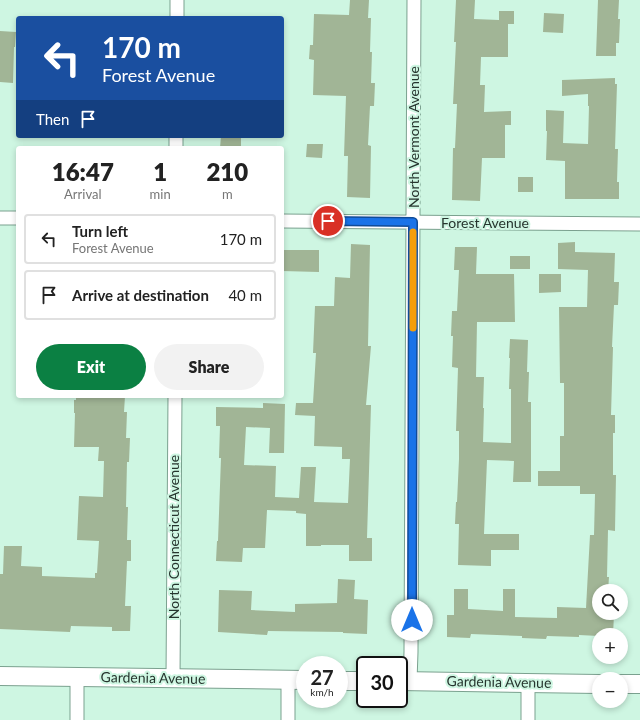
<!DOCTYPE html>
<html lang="en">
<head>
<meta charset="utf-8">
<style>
  :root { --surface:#fff; --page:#f2f2f2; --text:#222; --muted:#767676; --line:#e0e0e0; --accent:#0b8043 }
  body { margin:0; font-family:Lato,sans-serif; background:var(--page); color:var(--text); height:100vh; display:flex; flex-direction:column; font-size:15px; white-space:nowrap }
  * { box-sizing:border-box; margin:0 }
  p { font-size:13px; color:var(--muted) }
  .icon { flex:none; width:22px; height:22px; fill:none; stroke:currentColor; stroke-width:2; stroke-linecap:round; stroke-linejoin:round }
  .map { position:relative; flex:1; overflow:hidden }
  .drawer { position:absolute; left:16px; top:146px; width:268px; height:252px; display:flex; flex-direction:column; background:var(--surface); border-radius:4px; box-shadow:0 2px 6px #0003 }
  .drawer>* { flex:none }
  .guide { position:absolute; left:16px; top:16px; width:268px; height:122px; border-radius:4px; box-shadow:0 2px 6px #0003; background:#1a4fa0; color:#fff; overflow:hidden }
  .fabs { position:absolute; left:592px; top:584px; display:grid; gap:8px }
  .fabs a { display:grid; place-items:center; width:36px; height:36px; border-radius:50%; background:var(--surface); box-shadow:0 2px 6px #0003; font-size:20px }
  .speed { position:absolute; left:296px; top:656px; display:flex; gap:8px; font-size:20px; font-weight:700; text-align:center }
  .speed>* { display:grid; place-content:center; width:52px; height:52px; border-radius:50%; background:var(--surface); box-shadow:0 2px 6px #0003; line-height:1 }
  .speed small { font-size:10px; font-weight:400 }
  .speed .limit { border:2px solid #111; border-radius:6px; background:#fff; color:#111 }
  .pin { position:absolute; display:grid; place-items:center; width:34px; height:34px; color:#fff; margin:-17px; border:2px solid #fff; border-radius:50%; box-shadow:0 1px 4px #0007 }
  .me { position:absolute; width:44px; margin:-22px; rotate:0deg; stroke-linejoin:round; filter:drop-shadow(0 0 3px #0008) }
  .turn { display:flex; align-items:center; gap:14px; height:84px; padding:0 20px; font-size:18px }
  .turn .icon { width:52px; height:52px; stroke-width:2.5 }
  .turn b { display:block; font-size:28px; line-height:34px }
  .then { display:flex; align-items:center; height:38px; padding:0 20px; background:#0003; gap:8px; font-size:15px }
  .eta { display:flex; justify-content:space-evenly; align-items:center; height:68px; text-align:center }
  .eta b { font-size:24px; font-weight:800; line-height:28px }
  .primary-button { display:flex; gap:8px; margin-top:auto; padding:8px 20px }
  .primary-button a { flex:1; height:46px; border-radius:24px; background:var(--accent); color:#fff; font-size:16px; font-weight:800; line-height:46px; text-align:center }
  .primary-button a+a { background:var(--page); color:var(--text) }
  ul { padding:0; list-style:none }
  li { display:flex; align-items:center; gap:12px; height:50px; margin:0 8px 6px; padding:0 12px; border:2px solid var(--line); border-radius:4px }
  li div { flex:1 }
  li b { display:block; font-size:15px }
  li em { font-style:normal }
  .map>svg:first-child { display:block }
  .building { fill:#a1b596 }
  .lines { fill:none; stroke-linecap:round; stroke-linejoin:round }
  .street-casing { stroke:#7ba18f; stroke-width:15 }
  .secondary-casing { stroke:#7ba18f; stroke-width:20 }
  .street { stroke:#fff; stroke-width:13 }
  .secondary { stroke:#fff; stroke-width:18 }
  .route-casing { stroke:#114b97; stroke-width:10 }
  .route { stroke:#1a73e8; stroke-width:7 }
  .slow { stroke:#f59e0b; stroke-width:7 }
  .labels { text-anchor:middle; stroke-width:4; stroke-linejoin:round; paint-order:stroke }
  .street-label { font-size:14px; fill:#26352e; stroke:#cef6e2 }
</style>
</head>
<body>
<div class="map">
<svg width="640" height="720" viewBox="0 0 640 720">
  <rect width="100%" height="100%" fill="#cef6e2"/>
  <path class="building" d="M350 0H369L368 18H371L370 52H372L371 83H375L374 106H370L368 145 371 146 370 198 347 197 348 156H344L346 96 313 95 314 60 309 59 310 45H313L314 14 349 15Z
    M456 0H475L474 19 499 20V11H514V24H508V57H481L480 85H485L484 112 511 111V125H505V158H482L480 201 452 200 453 148H455L457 104H453L456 42H454Z
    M598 0H619L618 19H620L619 43H616V56H596Z
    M544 13 564 14 563 33 543 32Z
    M0 31 16 32 15 47H14L13 83 0 82Z
    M615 78V84H617L615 149H618L617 182H619V199H565V161L546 160 547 131H546V110L564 111 563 143 588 144 589 106H588V94L562 96V80Z
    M221 136H241V148H220Z
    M307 144H323L322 158 306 157Z
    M518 177H533V192H518Z
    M575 242V252L615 253 614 282H619L618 305H614L612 347H613L611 415H615V433H613V475H616L615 531 608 530 607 577H609L608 591H599V613L614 614 613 635H599V636L579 635V637L547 636 546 639 522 638V636L471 634 470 638 447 637V615H454V589H468V609L503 611V589H515V617L557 618V607L586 608 590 535H594L595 494H580V486H538V471H560V436H564V383H560L559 307H587L588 270 558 269V243Z
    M351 244 370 245 368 346H371L366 405H371L367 538H372V561H349V545H321V546H306V514L296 513V511L267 510 265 548H243L242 562 216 561 217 541H218L221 458H219L220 426H216V407L263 408V403L285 404 284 453H269L270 428 246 427 244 465 276 466 275 497 299 498 301 467H316L314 502 348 503 350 459H342V447L314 446 315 416 295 415 296 403H313L316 353H313L315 306H334L335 277 350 278Z
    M455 247H477L476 274H514L515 322H477L476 377H484L483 408H484L483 442 511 443V389H509L510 358H509L510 339 528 340 527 372H529L528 402H531V482H513L514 461 487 460 484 534H519V550H491V566L458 565 459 524H455L456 502H457L459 459V431H456L458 368 452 367 453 336H451L452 311H457L459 270H454Z
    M282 250H319V272L282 271Z
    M510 256H530V269H510Z
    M539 274H561V292L539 293Z
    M76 396H125L124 412H127L126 438H130L129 462H127L126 507H128L127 540H131V561H127L125 606H131L130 631H112V627L71 626 70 632 0 629V574H3L4 546H22L21 566 42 567V576L95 578V573H97L99 541 77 540 79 496 103 497 104 461H98L99 447H74L75 413H74V400H76Z
    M338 579 355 580 354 599 368 600 367 634 343 633V632L268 631 267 635 218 632 219 590 252 591 251 610 295 612V604L337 603Z"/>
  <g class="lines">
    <defs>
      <path id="street" d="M177 18V0
        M176 148V136
        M0 218H18
        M282 221 640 224
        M173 679 175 396
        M410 681 411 652 414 0
        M77 720V677
        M288 720V680
        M528 720V683"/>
      <path id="secondary" d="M0 676 305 680
        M339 681H365
        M399 681 599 684
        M621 684H640"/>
    </defs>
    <use href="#street" class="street-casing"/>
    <use href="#secondary" class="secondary-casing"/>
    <use href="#street" class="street"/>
    <use href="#secondary" class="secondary"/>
  </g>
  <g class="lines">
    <defs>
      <path id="route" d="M328 221 413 222 412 620"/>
    </defs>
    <use href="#route" class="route-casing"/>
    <use href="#route" class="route"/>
    <path class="slow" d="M413 328V232"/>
  </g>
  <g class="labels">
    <g class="street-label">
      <text transform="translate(414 137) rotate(-90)" y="5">North Vermont Avenue</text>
      <text x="485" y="228">Forest Avenue</text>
      <text transform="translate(174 537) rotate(-90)" y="5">North Connecticut Avenue</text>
      <text transform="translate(153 678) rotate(1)" y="5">Gardenia Avenue</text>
      <text transform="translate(499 682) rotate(1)" y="5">Gardenia Avenue</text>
    </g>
  </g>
</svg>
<div class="fabs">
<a><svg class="icon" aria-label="search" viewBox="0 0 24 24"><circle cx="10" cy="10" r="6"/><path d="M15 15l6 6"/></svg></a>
<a>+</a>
<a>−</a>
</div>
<div class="speed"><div>27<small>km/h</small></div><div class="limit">30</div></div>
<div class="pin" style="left:328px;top:221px;background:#d93025"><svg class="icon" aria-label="arrive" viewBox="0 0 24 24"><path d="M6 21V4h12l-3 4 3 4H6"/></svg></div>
<svg class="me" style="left:412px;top:620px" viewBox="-20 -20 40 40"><circle r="19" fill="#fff"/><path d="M0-13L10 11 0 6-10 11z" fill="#1a73e8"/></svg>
<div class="guide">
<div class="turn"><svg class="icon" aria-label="left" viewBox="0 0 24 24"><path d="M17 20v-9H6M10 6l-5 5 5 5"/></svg><div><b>170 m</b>Forest Avenue</div></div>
<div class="then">Then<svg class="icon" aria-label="arrive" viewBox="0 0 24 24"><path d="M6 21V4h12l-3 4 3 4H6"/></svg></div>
</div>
<section class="drawer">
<div class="eta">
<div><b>16:47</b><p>Arrival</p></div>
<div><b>1</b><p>min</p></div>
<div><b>210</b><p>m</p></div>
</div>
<ul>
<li><svg class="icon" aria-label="left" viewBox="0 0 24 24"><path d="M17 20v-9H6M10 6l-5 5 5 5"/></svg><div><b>Turn left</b><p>Forest Avenue</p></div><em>170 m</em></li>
<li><svg class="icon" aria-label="arrive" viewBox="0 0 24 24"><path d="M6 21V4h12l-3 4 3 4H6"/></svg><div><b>Arrive at destination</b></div><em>40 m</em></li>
</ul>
<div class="primary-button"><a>Exit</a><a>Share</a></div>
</section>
</div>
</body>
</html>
